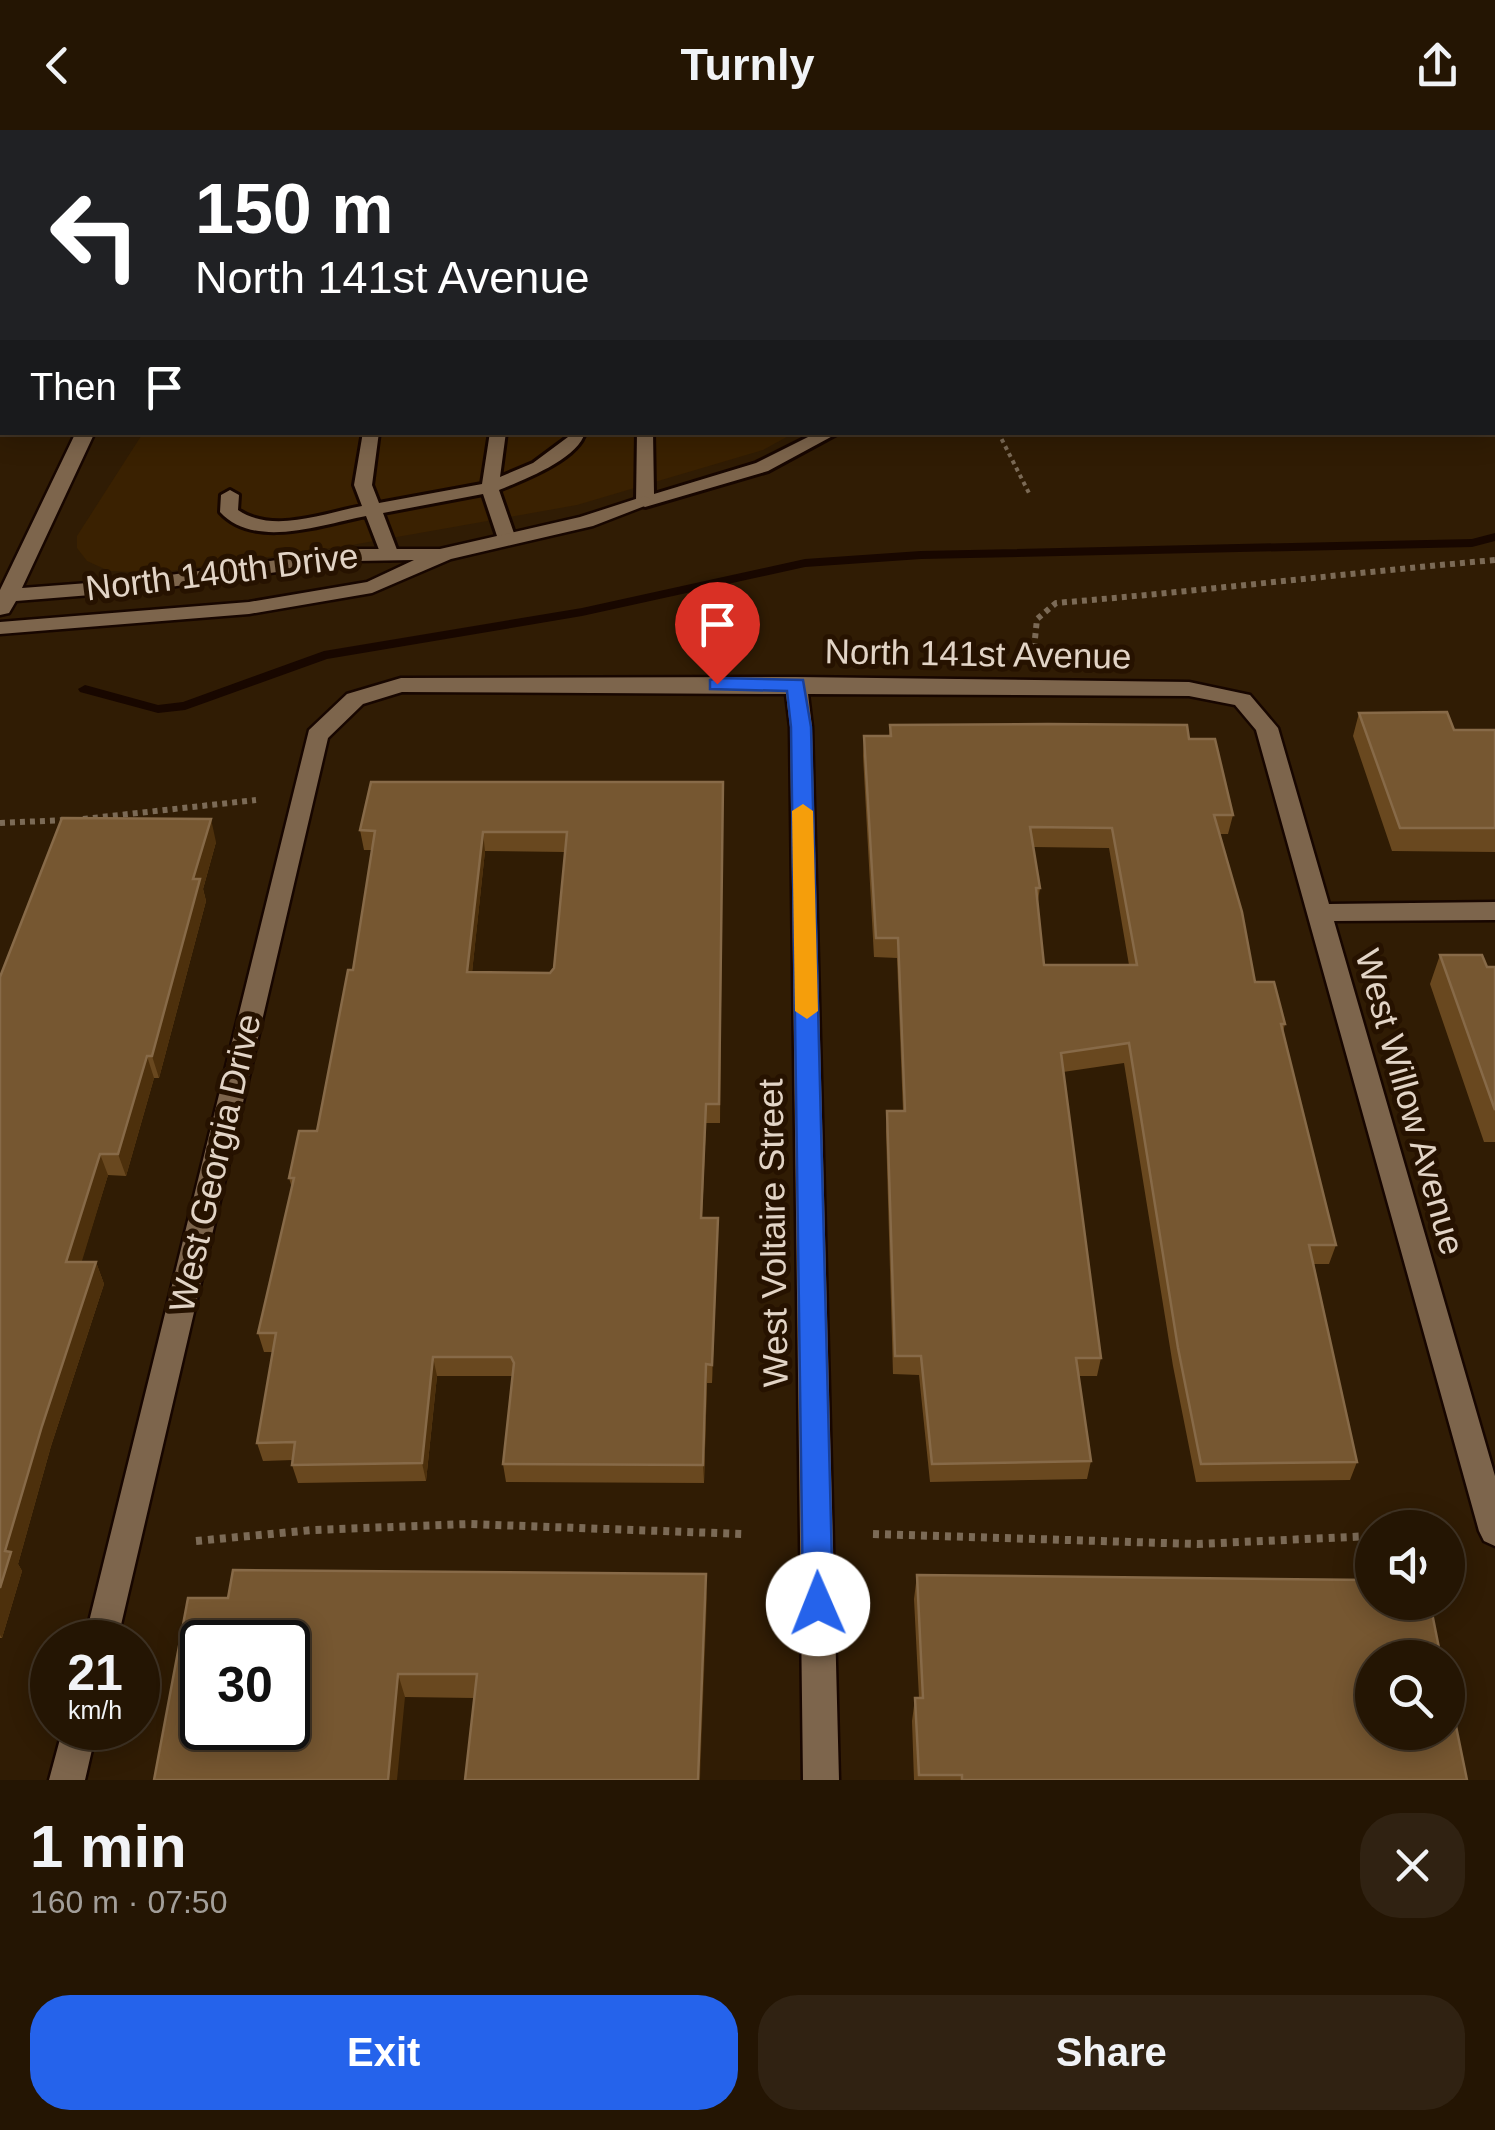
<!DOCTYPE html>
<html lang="en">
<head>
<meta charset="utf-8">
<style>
  :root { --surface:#241503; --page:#302212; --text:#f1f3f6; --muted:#a39f9a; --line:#413425; --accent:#2563eb }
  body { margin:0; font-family:Helvetica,sans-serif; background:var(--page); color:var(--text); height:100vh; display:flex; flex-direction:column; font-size:38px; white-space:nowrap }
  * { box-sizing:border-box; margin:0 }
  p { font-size:32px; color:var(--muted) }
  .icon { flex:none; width:55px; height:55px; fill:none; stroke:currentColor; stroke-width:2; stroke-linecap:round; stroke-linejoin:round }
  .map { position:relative; height:1650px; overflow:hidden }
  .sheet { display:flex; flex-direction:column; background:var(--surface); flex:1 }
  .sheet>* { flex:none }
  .banner { position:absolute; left:0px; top:0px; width:1495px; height:305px; box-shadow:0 5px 25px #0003,0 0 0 2px var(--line); background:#202124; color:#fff; overflow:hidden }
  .tools { position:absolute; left:1355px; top:1380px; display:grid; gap:20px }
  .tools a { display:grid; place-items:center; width:110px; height:110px; border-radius:50%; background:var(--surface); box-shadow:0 5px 25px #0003,0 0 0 2px var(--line); font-size:50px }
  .speed { position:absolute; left:30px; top:1490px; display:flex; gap:20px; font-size:50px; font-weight:700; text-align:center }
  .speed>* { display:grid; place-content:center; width:130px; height:130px; border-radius:50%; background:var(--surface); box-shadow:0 5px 25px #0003,0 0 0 2px var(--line); line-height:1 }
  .speed small { font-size:25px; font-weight:400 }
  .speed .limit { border:5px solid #111; border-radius:15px; background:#fff; color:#111 }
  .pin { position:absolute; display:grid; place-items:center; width:85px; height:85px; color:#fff; margin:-102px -42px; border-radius:50% 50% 50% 0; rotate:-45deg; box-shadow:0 0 10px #0007 }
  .pin .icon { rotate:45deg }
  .me { position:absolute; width:110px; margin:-55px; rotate:359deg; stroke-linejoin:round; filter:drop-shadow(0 0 8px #0008) }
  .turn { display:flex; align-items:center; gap:35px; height:210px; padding:0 30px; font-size:45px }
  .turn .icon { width:130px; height:130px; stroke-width:2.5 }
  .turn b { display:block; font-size:70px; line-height:85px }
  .then { display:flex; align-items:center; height:95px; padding:0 30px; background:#0003; gap:20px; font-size:38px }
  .round { display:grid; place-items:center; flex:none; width:105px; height:105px; border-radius:40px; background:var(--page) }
  .head { display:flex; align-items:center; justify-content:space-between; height:170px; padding:0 30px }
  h1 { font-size:60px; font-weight:700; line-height:75px }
  .cta { display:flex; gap:20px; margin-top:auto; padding:20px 30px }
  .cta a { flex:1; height:115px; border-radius:40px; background:var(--accent); color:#fff; font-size:40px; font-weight:700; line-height:115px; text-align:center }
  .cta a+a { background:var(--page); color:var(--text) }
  header { display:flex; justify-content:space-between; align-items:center; height:130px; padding:0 30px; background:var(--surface); font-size:45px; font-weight:700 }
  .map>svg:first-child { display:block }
  .built { fill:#3a2101 }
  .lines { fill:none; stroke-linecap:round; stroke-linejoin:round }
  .stream { fill:#180700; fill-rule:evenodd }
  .lane-casing { stroke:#170600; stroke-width:6 }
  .street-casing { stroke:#170600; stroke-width:5 }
  .secondary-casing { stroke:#170600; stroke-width:5 }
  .path-far2 { stroke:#7b6a56; stroke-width:4; stroke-dasharray:4 4; stroke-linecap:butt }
  .path-far1 { stroke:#7b6a56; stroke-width:6; stroke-dasharray:5 5; stroke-linecap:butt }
  .path { stroke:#7b6a56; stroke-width:8; stroke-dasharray:6 6; stroke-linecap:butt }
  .lane { fill:#7d654c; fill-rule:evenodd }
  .street { fill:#7d654c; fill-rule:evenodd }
  .secondary { fill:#7d654c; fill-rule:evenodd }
  .wall { fill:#69481f; fill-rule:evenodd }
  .shaded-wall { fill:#4d300c }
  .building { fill:#765731; stroke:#876a48; stroke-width:2.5; fill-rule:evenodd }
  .route { fill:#2563eb; stroke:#184099; stroke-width:2.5 }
  .slow { fill:#f59e0b }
  .labels { text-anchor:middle; stroke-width:10; stroke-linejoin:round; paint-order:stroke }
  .street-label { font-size:35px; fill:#e2d4c6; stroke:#261200 }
</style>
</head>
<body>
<header><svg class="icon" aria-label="back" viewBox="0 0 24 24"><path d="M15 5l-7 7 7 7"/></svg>Turnly<svg class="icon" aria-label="share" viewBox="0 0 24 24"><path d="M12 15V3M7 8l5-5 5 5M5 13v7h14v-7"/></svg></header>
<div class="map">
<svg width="1495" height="1650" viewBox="0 0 1495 1650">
  <rect width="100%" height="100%" fill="#301c04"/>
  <path class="built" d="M275 0H1237L1238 2H274Z
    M143 303H794L763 320 577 375 346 416 156 443 109 441 87 431 77 418V406Z"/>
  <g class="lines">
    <path class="stream" d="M59 0H68L67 2H58Z
      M2 105V114L0 115V106Z
      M1495 403V411L1472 417 921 429 805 437 582 486 327 529 185 580 158 583 80 562 78 559 85 555 158 575 183 572 324 521 582 478 805 429 921 421 1472 409Z"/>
    <defs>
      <path id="lane" d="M538 0H552V2H539Z
        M724 0H738V2H725Z
        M0 194H2V204H0Z
        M363 302H379L372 355 379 373 482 354 490 302H506L500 347 533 333 568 307 569 302H585C579 329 523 350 499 360L516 409 507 414 498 409 483 364 383 383 399 425 390 430 381 425 366 386C324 394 254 420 220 382L221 365 230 360 239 365 238 380C273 404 324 383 362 376L354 355Z
        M637 302H653L654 364 756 333 818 302H840L768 341 645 377 636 372Z"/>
      <path id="street" d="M1261 0H1275L1277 2H1262Z
        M796 547 1189 552 1250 565 1278 598 1329 774 1495 772V790L1334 791 1495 1346V1416L1484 1411 1479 1401 1256 600 1235 575 1189 566 808 564 812 597 839 1650H803L790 597 786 564 402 562 363 574 328 608 117 1512H84L309 600 347 564 401 548Z
        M63 1598H97L85 1650H49Z"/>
      <path id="secondary" d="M2 285V300L0 301V286Z
        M76 302H95L22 458 141 449 356 419H440L580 387 645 366 655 372 593 396 451 429 372 463 249 484 0 504V492L249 472 367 452 414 430 356 431 141 461 16 471 9 483 0 485V460Z"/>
    </defs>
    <use href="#lane" class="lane-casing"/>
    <use href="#street" class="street-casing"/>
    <use href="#secondary" class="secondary-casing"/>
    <path class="path-far2" d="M998 302 1030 365"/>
    <path class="path-far1" d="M1033 528 1037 489 1056 473C1203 461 1348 443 1495 430
      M83 689 256 670
      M0 693 65 690"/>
    <path class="path" d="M873 1404 1197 1414 1372 1406
      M196 1411 313 1400 469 1394 743 1404"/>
    <use href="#lane" class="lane"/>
    <use href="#street" class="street"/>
    <use href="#secondary" class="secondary"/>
  </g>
  <path class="wall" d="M441 0H531V2H441Z
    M1359 583 1454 600H1495V722L1392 721 1353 606Z
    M890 595 1189 609 1233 685 1228 704H1220L1255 852 1285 894 1283 902 1336 1115 1329 1134H1314L1357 1332 1350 1350 1196 1352 1173 1236 1124 933 1063 942 1101 1228 1097 1246H1079L1091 1331 1087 1349 930 1352 919 1245 893 1244 886 1001 887 981H903L897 828 874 827 863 626 864 606H889ZM1033 717 1109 718 1129 835H1044L1037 776 1040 758Z
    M723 652 720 993H706L702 1088 718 1107 712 1253H707L704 1353 506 1352 503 1334 512 1246H437L426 1351 298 1353 292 1335 293 1330 263 1331 257 1313 273 1222H264L258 1203 292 1058 289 1048 317 1001 353 840 372 720H364L360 700ZM485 721 565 722 554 838 550 843 472 842Z
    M216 712 203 759 206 771 159 948H154L126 1046 108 1045 81 1132H96L104 1154 51 1316 18 1434 22 1441 2 1508H0V847Z
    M1440 825 1487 837H1495V1012H1484L1430 854Z
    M917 1445 1467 1650H914L912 1591 915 1568H919L914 1469Z
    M188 1468 707 1469 474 1568 405 1567Z"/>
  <path class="shaded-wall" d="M211 689 216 712 203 759 206 771 159 948 152 926 193 749Z
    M483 702 485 721 470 862 467 842Z
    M147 926 154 948 126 1046 118 1024Z
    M706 974V993L701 1107V1088Z
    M100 1024 108 1045 75 1154 66 1132Z
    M718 1088V1107L712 1253V1235Z
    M96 1132 104 1154 51 1316 18 1434 22 1441 2 1508 0 1505V1458L5 1421 42 1296Z
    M433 1227 437 1246 426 1351 422 1333Z
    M706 1234 707 1253 704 1353 703 1335Z
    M706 1444 707 1469 700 1650H698Z
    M398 1544 405 1567 397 1650H388Z"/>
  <path class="building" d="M773 0H1223L1224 2H773Z
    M1447 582 1454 600H1495V698H1400L1359 583Z
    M1048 594 1187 595 1189 609H1215L1233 685H1214L1242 782 1255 852H1274L1285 894H1281L1336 1115H1309L1357 1332 1201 1334 1178 1218 1129 913 1061 923 1101 1228H1076L1091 1331 932 1334 921 1226H895L887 981H905L898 808H876L864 606H891L890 595ZM1030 697 1112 698 1137 835H1044L1036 758H1040Z
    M371 652H723L719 974H706L701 1088H718L712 1235 706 1234 703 1335 503 1334 514 1233 511 1227H433L422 1333 292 1335 295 1312 257 1313 276 1203H258L294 1048H289L299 1001H317L348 840H353L375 701 360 700ZM483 702H567L554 838 550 843 467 842Z
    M62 688 211 689 193 749H200L152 926H147L118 1024H100L66 1132H96L42 1296 5 1421 11 1422 0 1458V847Z
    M1440 825H1482L1487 837H1495V980Z
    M233 1440 706 1444 698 1650H465L477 1544H398L388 1650H154L188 1468H228ZM202 1512H288V1598H202Z
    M917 1445 1372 1450V1472H1392L1393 1477 1431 1478 1441 1528H1372V1602H1448V1557L1467 1650H962V1645H919L915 1568H923Z"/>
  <path class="route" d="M717 548 803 550 811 597 833 1474 828 1485 818 1489 807 1485 803 1474 791 597 787 561 710 559V550Z"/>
  <path class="slow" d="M803 674 813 681 818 881 807 889 795 881 792 681Z"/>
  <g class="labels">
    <g class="street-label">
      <text transform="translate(222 442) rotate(-7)" y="12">North 140th Drive</text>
      <text transform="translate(978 524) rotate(1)" y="12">North 141st Avenue</text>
      <text transform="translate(1410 972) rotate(74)" y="12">West Willow Avenue</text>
      <text transform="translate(215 1033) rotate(-77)" y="12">West Georgia Drive</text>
      <text transform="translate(773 1103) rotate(-91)" y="12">West Voltaire Street</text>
    </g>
  </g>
</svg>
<div class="tools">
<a><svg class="icon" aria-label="sound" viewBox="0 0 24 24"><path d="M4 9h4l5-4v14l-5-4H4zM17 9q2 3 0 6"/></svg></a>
<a><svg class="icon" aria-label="search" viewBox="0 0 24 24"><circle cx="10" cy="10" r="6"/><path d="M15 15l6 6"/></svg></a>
</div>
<div class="speed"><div>21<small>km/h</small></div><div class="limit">30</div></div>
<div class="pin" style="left:717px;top:554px;background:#d93025"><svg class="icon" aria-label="arrive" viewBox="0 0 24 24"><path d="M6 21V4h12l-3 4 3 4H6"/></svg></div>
<svg class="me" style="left:818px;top:1474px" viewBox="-20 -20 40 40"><circle r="19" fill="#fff"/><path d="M0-13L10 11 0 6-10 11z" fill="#2563eb"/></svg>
<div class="banner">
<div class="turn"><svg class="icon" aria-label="left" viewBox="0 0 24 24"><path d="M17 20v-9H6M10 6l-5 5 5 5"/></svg><div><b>150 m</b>North 141st Avenue</div></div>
<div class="then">Then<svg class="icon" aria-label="arrive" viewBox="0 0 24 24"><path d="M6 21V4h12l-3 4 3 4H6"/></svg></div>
</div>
</div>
<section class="sheet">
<div class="head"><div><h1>1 min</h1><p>160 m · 07:50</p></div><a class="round"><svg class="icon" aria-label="close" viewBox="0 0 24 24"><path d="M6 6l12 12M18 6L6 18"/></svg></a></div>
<div class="cta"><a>Exit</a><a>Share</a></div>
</section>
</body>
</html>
